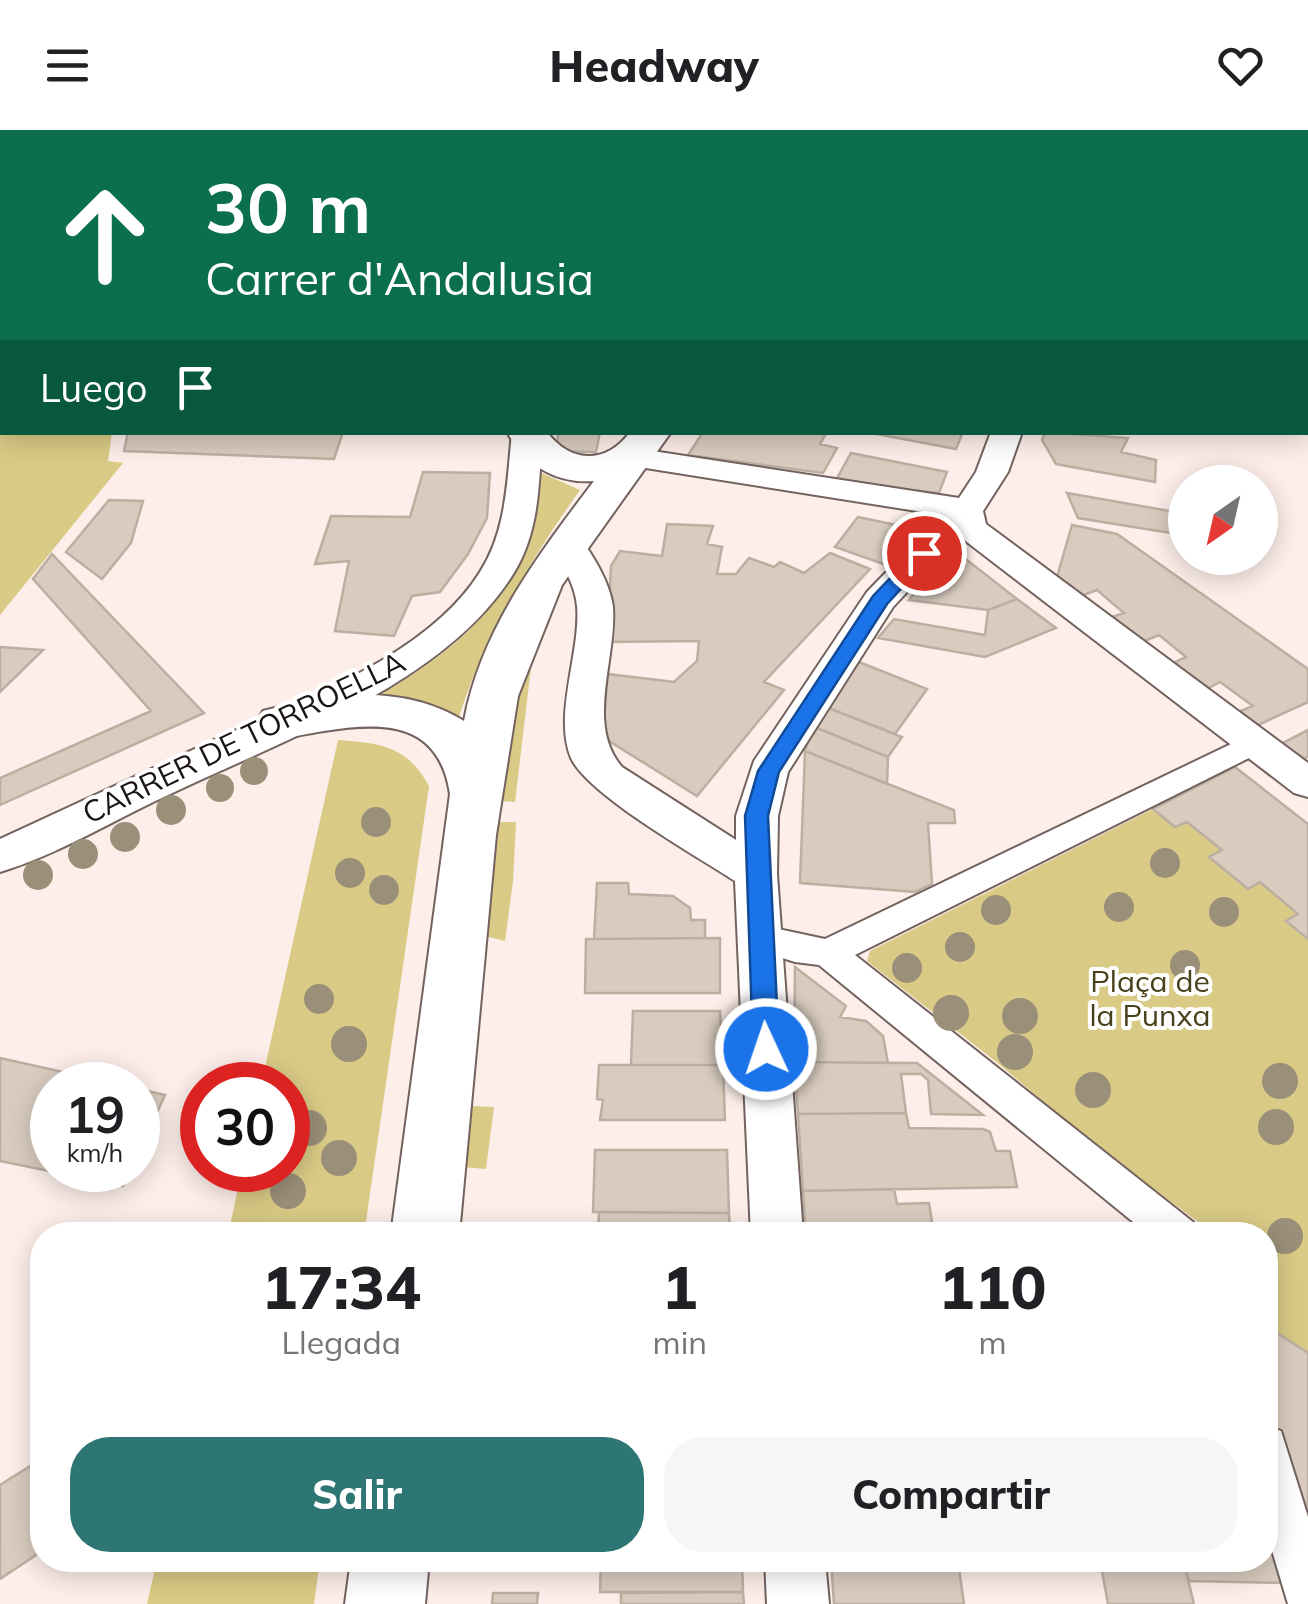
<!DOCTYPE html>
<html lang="es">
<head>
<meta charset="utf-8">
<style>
  :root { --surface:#fff; --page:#f6f6f6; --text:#202124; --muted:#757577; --accent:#2d7673 }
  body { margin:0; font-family:Mulish,sans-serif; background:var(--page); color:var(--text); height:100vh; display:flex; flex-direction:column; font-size:38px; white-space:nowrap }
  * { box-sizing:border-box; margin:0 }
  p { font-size:32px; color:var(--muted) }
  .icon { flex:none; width:55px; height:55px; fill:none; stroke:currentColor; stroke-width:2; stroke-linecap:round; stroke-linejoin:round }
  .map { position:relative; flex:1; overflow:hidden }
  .details { position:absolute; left:30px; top:1092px; width:1248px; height:350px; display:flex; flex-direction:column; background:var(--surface); border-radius:40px; box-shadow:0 5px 25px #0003 }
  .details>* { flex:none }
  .hud { position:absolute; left:0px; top:0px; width:1310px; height:305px; box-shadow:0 5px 25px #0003; background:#0b6e4f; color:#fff; overflow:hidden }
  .needle { width:65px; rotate:214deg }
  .buttons { position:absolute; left:1168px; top:335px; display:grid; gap:20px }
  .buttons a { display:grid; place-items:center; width:110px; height:110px; border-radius:50%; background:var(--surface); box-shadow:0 5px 25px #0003; font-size:50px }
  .speed { position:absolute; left:30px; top:932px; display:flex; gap:20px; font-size:50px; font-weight:700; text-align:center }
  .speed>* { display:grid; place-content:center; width:130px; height:130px; border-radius:50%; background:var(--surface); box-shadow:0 5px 25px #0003; line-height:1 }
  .speed small { font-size:25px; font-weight:400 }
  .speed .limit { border:15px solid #d22; background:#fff; color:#111 }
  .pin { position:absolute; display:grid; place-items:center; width:85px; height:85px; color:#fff; margin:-42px; border:5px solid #fff; border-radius:50%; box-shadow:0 2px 10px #0007 }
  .me { position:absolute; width:110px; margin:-55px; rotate:357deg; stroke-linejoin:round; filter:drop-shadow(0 0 8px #0008) }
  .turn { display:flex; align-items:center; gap:35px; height:210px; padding:0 40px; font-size:45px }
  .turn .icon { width:130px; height:130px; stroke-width:2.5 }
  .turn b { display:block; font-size:70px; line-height:85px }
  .then { display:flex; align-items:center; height:95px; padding:0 40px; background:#0003; gap:20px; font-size:38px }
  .eta { display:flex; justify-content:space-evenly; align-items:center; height:170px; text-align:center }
  .eta b { font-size:60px; font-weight:800; line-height:70px }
  .action { display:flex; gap:20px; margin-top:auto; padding:20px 40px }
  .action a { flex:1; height:115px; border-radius:40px; background:var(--accent); color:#fff; font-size:40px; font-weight:800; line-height:115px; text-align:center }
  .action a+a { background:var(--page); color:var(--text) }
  header { display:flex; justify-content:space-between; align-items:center; height:130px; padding:0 40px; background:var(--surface); font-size:45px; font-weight:800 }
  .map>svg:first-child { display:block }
  .green { fill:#d9ca85 }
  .building { fill:#d9ccbf; stroke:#bbafa2; stroke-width:2.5 }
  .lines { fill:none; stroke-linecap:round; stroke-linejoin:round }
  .pedestrian-casing { stroke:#73625e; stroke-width:4 }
  .minor-casing { stroke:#73625e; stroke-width:4 }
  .tertiary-casing { stroke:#73625e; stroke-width:4 }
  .pedestrian { fill:#fff; fill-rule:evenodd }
  .minor { fill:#fff; fill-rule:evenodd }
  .tertiary { fill:#fff; fill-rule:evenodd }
  .tree { fill:#9a8f78 }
  .route { fill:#1a73e8; stroke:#114b97; stroke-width:2.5 }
  .labels { text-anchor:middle; stroke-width:8; stroke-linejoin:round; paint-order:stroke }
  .street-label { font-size:30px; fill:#191311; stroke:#fff }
  .park-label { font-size:30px; fill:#49411c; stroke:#fff }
</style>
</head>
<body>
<header><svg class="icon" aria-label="menu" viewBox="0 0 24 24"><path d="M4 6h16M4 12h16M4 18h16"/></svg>Headway<svg class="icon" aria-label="heart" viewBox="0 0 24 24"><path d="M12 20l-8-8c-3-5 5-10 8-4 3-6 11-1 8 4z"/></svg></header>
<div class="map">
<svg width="1308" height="1474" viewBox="0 0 1308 1474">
  <rect width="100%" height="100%" fill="#fdeee9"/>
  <path class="green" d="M0 117 2 302 112 303 108 331 123 333 0 485Z
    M539 342 580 360C528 433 482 510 456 596L374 569C422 539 486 500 509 445 523 413 529 375 539 342Z
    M532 529 515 672 499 671 511 570Z
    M338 610C381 613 407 616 429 656L364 1105H228L242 1040H288V955H261Z
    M1153 679 1175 697 1187 692 1222 720 1210 728 1248 759 1260 752 1298 784 1287 791 1308 809V1223L1265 1195V1177L1278 1168 1272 1148 1265 1142V1105H1216L1099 1019 999 934 867 831 870 821Z
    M496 692H516L513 751 505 811 485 806Z
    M472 976 494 977 486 1039 462 1037Z
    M157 1430H320L314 1474H147Z"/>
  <path class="building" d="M1002 0H1093L1000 2Z
    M128 302H343L334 329 124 321Z
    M558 302H600L596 322 557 321Z
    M703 302H827L820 314 837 318 823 343 688 325Z
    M866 302H963L956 319Z
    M1045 302 1128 308 1121 322 1156 330 1155 352 1056 334 1042 310Z
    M851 323 947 342 939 363 835 352Z
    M423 342 490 343 487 388 468 424 440 462 412 466 394 506 335 501 349 431 315 434 331 386 410 387Z
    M1067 363 1170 381 1171 403 1078 388Z
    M109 370 143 371 131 413 102 449 66 422Z
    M858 387 916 399 889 436 835 417Z
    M667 394 713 396 707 414 722 417 717 444H736L749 428 774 437 780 432 804 443 830 423 870 439 764 552 784 560 697 666 601 606 607 544 674 552 697 531 699 511 607 512 611 436 620 421 662 426Z
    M1072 395 1117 404 1308 539V572L1258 595 1236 583 1253 576 1220 552 1205 560 1173 533 1186 527 1159 505 1142 512 1112 487 1124 483 1097 460 1081 466 1057 447Z
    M947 420H954L1017 469 988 480 909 470Z
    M52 424 204 583 0 675V648L151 581 33 449Z
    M1017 469 1056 498 985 527 878 508 894 489 985 505 988 480Z
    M0 517 43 520 0 562Z
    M859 532 927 559 895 604 826 577Z
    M826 577 902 607 888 627 812 596Z
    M812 596 888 627 887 654 805 621Z
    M1308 600V626L1303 630 1281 614Z
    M805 621 954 680 955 693H928L932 754 915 762 800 753Z
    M1235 637 1308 694V809L1286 791 1298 784 1260 752 1248 759 1209 727 1222 720 1187 692 1175 697 1153 679Z
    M597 753H628L629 764 673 766 690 778 691 790H705V808L594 809Z
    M720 808V863H585L586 809Z
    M795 837 846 876 840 887 866 891 883 906 888 933 794 932Z
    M633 881H720L723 935H631Z
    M0 928 121 955H52V1040H130L123 1056 0 1031Z
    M794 932 917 933 983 985 931 984 928 950 921 944H901L906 983 798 984Z
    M599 935H723L725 990H600L603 970 597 969Z
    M138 959 165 965 138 1024Z
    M906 983 909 998 983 999 990 1002 996 1021H1010L1017 1057 803 1061 798 984Z
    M595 1020H727L729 1083 593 1082Z
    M894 1059 897 1074 929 1073 934 1105H806L803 1061Z
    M599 1082 729 1083 730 1105H598Z
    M1265 1195 1308 1223V1426L1265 1277Z
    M35 1333 42 1348V1421L0 1449V1355Z
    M1265 1372 1287 1453 1189 1451 1183 1430H1265Z
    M601 1430H742L743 1462H600Z
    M831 1430 958 1431 964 1474H834Z
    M1100 1430H1183L1194 1474H1108Z
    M743 1462 744 1474H621V1463Z
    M493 1463H538L537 1474H492Z"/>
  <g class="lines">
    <defs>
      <path id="pedestrian" d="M1254 603 1265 606 1269 613 1265 620 855 825 1193 1092 1199 1105H1149L819 835 795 832 748 817 743 808 748 799 760 795 825 809Z
        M1265 1295 1281 1301 1308 1387V1474H1288L1265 1397Z"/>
      <path id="minor" d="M347 0H373L374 2H348Z
        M551 0H573V2H551Z
        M0 100H2V116H0Z
        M512 302H542C539 354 540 405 510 449 440 556 278 612 166 666 112 691 57 725 0 742V709C71 676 143 643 214 610 301 570 427 527 480 442 507 400 507 350 512 302Z
        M991 302H1022L1008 342 983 381 986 394 1308 633V667L1294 663 959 406 893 477 788 642 778 686 777 744 803 1105H751L735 751C697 726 588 665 571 628 553 585 581 521 577 476 575 453 561 433 550 413L555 406H579C593 426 610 452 613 477 617 528 585 595 622 637L736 710V686L754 631 867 462 942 385 633 336 622 334 617 327 622 320 633 318 959 368 976 342Z
        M765 1430H825L829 1474H767Z"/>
      <path id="tertiary" d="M843 0H873V2H844Z
        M507 302H547C571 334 607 334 630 302H671L562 455 518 566 496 705 459 1105H391L450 664C439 592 385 591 324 601 302 604 285 611 263 605L256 593 263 581C330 563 402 553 464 591 481 499 539 424 594 351 555 354 526 335 507 302Z
        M351 1430H429L425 1474H345Z"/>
    </defs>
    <use href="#pedestrian" class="pedestrian-casing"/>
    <use href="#minor" class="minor-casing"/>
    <use href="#tertiary" class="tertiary-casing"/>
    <use href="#pedestrian" class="pedestrian"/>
    <use href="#minor" class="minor"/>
    <use href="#tertiary" class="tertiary"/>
  </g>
  <g class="tree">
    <circle cx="254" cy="641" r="14"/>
    <circle cx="220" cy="658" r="14"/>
    <circle cx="171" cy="680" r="15"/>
    <circle cx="376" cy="692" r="15"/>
    <circle cx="125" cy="707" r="15"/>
    <circle cx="83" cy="724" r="15"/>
    <circle cx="1165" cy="733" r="15"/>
    <circle cx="350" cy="743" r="15"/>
    <circle cx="38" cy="745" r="15"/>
    <circle cx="384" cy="760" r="15"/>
    <circle cx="1119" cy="777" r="15"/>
    <circle cx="996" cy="780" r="15"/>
    <circle cx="1224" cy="782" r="15"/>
    <circle cx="960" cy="817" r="15"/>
    <circle cx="1185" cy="835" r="15"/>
    <circle cx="907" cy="838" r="15"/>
    <circle cx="319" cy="869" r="15"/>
    <circle cx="951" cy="883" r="18"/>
    <circle cx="1020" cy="886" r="18"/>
    <circle cx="349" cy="914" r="18"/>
    <circle cx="1015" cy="922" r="18"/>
    <circle cx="1280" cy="951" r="18"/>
    <circle cx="1093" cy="960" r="18"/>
    <circle cx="1276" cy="997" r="18"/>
    <circle cx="309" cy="998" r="18"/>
    <circle cx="339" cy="1028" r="18"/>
    <circle cx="288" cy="1061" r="18"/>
    <circle cx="1285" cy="1106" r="18"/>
  </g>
  <path class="route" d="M924 417 934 423 887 474 779 642 768 686 779 919 775 927 766 930 757 927 753 919 745 686 758 641 873 466 918 419Z"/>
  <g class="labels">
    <g class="street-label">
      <text transform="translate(244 608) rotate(-26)" y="10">CARRER DE TORROELLA</text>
    </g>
    <g class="park-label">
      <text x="1150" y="862">Plaça de<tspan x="1150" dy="34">la Punxa</tspan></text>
    </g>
  </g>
</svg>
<div class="buttons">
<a><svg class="needle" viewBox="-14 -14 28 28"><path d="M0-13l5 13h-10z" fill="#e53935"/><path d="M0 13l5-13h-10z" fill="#757577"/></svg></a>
</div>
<div class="speed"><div>19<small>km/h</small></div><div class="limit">30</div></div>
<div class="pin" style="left:924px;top:423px;background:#d93025"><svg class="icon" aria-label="arrive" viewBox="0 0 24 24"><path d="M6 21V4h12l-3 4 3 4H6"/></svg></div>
<svg class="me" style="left:766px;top:919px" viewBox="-20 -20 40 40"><circle r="17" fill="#1a73e8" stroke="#fff" stroke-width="3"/><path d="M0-11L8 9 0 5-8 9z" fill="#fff"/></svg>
<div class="hud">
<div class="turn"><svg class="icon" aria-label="ahead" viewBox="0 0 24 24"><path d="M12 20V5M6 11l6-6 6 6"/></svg><div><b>30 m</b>Carrer d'Andalusia</div></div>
<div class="then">Luego<svg class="icon" aria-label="arrive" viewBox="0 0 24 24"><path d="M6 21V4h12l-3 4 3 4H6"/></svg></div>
</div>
<section class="details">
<div class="eta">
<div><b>17:34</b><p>Llegada</p></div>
<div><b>1</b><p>min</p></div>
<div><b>110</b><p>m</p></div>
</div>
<div class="action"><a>Salir</a><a>Compartir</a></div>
</section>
</div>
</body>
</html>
